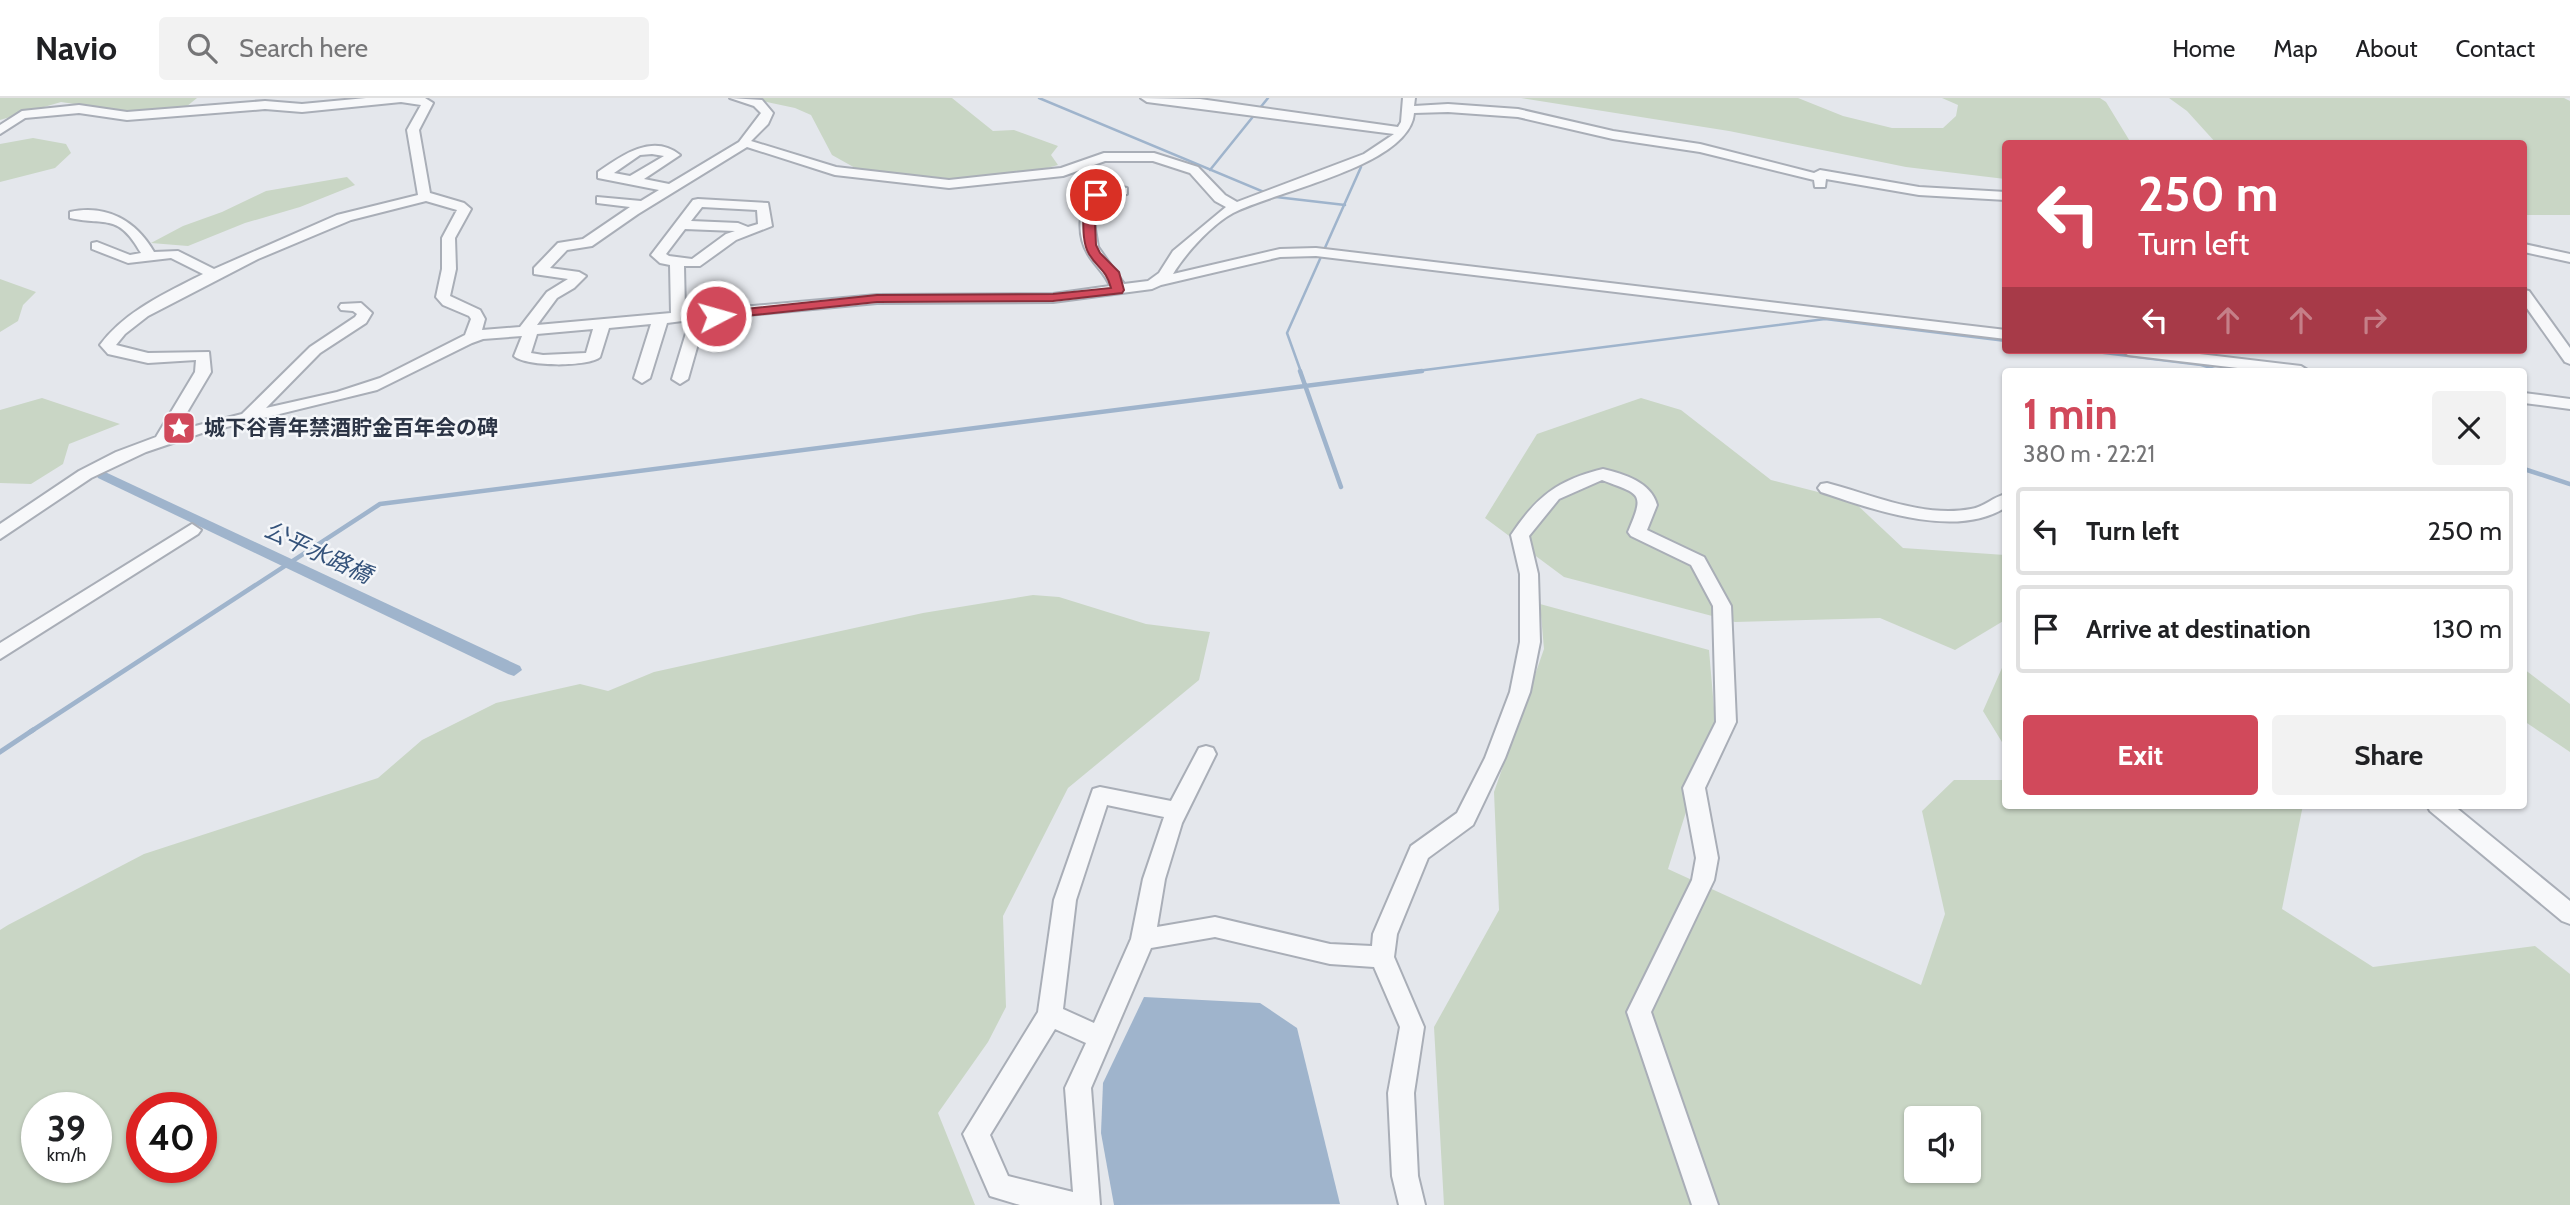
<!DOCTYPE html>
<html lang="en">
<head>
<meta charset="utf-8">
<style>
  :root { --surface:#fff; --page:#f2f2f2; --text:#202124; --muted:#757577; --line:#e0e0e0; --accent:#d1495b }
  body { margin:0; font-family:Cabin,"Noto Sans JP",sans-serif; background:var(--page); color:var(--text); height:100vh; display:flex; flex-direction:column; font-size:26px; white-space:nowrap }
  * { box-sizing:border-box; margin:0 }
  p { font-size:23px; color:var(--muted) }
  .icon { flex:none; width:38px; height:38px; fill:none; stroke:currentColor; stroke-width:2; stroke-linecap:round; stroke-linejoin:round }
  .map { position:relative; flex:1; overflow:hidden }
  .sheet { position:absolute; left:2002px; top:270px; width:525px; height:441px; display:flex; flex-direction:column; background:var(--surface); border-radius:7px; box-shadow:0 2px 5px #0004 }
  .sheet>* { flex:none }
  .guide { position:absolute; left:2002px; top:42px; width:525px; height:214px; border-radius:7px; box-shadow:0 2px 5px #0004; background:#d1495b; color:#fff; overflow:hidden }
  .buttons { position:absolute; left:1904px; top:1008px; display:grid; gap:14px }
  .buttons a { display:grid; place-items:center; width:77px; height:77px; border-radius:7px; background:var(--surface); box-shadow:0 2px 5px #0004; font-size:35px }
  .speed { position:absolute; left:21px; top:994px; display:flex; gap:14px; font-size:35px; font-weight:700; text-align:center }
  .speed>* { display:grid; place-content:center; width:91px; height:91px; border-radius:50%; background:var(--surface); box-shadow:0 2px 5px #0004; line-height:1 }
  .speed small { font-size:18px; font-weight:400 }
  .speed .limit { border:10px solid #d22; background:#fff; color:#111 }
  .pin { position:absolute; display:grid; place-items:center; width:60px; height:60px; color:#fff; margin:-30px; border:4px solid #fff; border-radius:50%; box-shadow:0 2px 7px #0007 }
  .me { position:absolute; width:77px; margin:-38px; rotate:84deg; stroke-linejoin:round; filter:drop-shadow(0 0 5px #0008) }
  .turn { display:flex; align-items:center; gap:24px; height:147px; padding:0 21px; font-size:32px }
  .turn .icon { width:91px; height:91px; stroke-width:2.5 }
  .turn b { display:block; font-size:49px; line-height:60px }
  .lanes { display:flex; align-items:center; height:66px; padding:0 21px; background:#0003; justify-content:center; gap:35px; direction:ltr }
  .lanes .off { opacity:.35 }
  .round { display:grid; place-items:center; flex:none; width:74px; height:74px; border-radius:7px; background:var(--page) }
  .summary { display:flex; align-items:center; justify-content:space-between; height:119px; padding:0 21px }
  h1 { font-size:42px; font-weight:800; line-height:52px; color:var(--accent) }
  .action { display:flex; gap:14px; margin-top:auto; padding:14px 21px }
  .action a { flex:1; height:80px; border-radius:7px; background:var(--accent); color:#fff; font-size:28px; font-weight:800; line-height:80px; text-align:center }
  .action a+a { background:var(--page); color:var(--text) }
  ul { padding:0; list-style:none }
  li { display:flex; align-items:center; gap:21px; height:88px; margin:0 14px 10px; padding:0 7px; border:4px solid var(--line); border-radius:7px }
  li div { flex:1 }
  li b { display:block; font-size:26px }
  li em { font-style:normal }
  header { display:flex; align-items:center; gap:42px; box-sizing:border-box; height:98px; padding:0 35px; background:var(--surface); border-bottom:2px solid var(--line) }
  header strong { font-size:33px }
  nav { display:flex; gap:38px; margin-inline-start:auto; font-size:24px }
  .search { width:490px; height:63px; background:var(--page); display:flex; align-items:center; gap:18px; box-sizing:border-box; padding:0 24px; border-radius:7px; color:var(--muted); font-size:26px }
  .map>svg:first-child { display:block }
  .green { fill:#c9d6c5; fill-rule:evenodd }
  .water { fill:#9fb4cc }
  .lines { fill:none; stroke-linecap:round; stroke-linejoin:round }
  .stream-far2 { stroke:#9fb4cc; stroke-width:2.5 }
  .stream-far1 { stroke:#9fb4cc; stroke-width:4.5 }
  .stream { stroke:#9fb4cc; stroke-width:5 }
  .canal { fill:#9fb4cc; fill-rule:evenodd }
  .minor-casing { stroke:#a9aeb7; stroke-width:4 }
  .minor { fill:#f7f8fa; fill-rule:evenodd }
  .route { fill:#d1495b; stroke:#882f3b; stroke-width:2 }
  .labels { text-anchor:middle; stroke-width:5; stroke-linejoin:round; paint-order:stroke }
  .poi-label { font-size:21px; font-weight:bold; fill:#2b3445; stroke:#f4f6f9; text-anchor:start }
  .water-label { font-size:23px; font-style:italic; fill:#34527a; stroke:#f4f6f9 }
</style>
</head>
<body>
<header>
<strong>Navio</strong>
<div class="search"><svg class="icon" aria-label="search" viewBox="0 0 24 24"><circle cx="10" cy="10" r="6"/><path d="M15 15l6 6"/></svg>Search here</div>
<nav><a>Home</a><a>Map</a><a>About</a><a>Contact</a></nav>
</header>
<div class="map">
<svg width="2570" height="1107" viewBox="0 0 2570 1107">
  <rect width="100%" height="100%" fill="#e4e7ec"/>
  <path class="green" d="M0 0H197L181 13 134 15 61 4 0 22Z
    M748 0H952L993 33 1014 32 1058 48 1051 57 1058 67 1033 74 955 81 857 71 832 57 811 17 795 10Z
    M1521 0H1798L1843 18 1892 30H1943L1956 18 1958 7 1942 0H2100L2106 4 2131 45 2006 46 2005 81 1906 69 1729 33Z
    M2169 0H2564L2570 3V117H2524V46L2216 45 2187 13Z
    M33 40 66 46 71 55 55 70 0 84V46Z
    M347 79 355 87 300 109 245 125 188 148 151 145 183 128 222 114 266 93Z
    M0 181 36 194 23 207 18 223 0 234Z
    M42 300 120 326 69 346 63 366 31 386 0 385V312Z
    M1641 300 1681 312 1771 382 1853 403 1903 450 2005 457V522L1955 552 1880 520 1735 524 1564 479 1485 420 1537 336Z
    M1033 497 1059 499 1146 526 1210 534 1199 582 1068 690 1003 818 1006 909 988 944 938 1015 975 1107H0V832L8 827 144 756 378 680 422 642 496 605 580 586 608 593 654 574 923 515ZM37 1010H96V1069H37ZM142 1010H201V1069H142Z
    M1540 506 1709 552 1715 622 1668 771 1921 887 1945 816 1922 713 1954 682H2005L2006 707H2303L2282 811 2373 869 2535 848 2570 876V1107H1444L1434 929 1499 812 1494 694 1544 551ZM1916 1020H1969V1073H1916Z
    M2005 563 2006 649H2005L1983 613Z
    M2524 571 2570 606V654L2524 623Z"/>
  <path class="water" d="M1144 899 1260 905 1297 930 1340 1106 1114 1107 1101 1035 1103 985Z"/>
  <g class="lines">
    <path class="stream-far2" d="M1039 0 1276 99 1345 107
      M1210 72 1268 0
      M2080 252 2201 267 2221 273
      M1301 274 1287 235 1361 69
      M1409 274 1825 221 2006 243"/>
    <path class="stream-far1" d="M1300 273 1341 389
      M2524 371 2570 386
      M30 634 380 406 1422 273"/>
    <path class="stream" d="M0 654 33 632"/>
    <path class="canal" d="M103 373 520 568 522 572 514 578 508 576 98 380 96 377Z"/>
    <defs>
      <path id="minor" d="M366 0H425L433 5 419 32 430 95 464 105 471 111 455 140 456 171 450 198 480 212 485 221 482 232 520 229 547 194 568 181 534 176V170L558 145 583 141 630 109 597 105V99L641 103 659 92 598 80V74C622 57 653 35 680 57L644 81 669 86 739 44 761 15 754 8 730 0 762 2 773 15 768 26 751 43 836 69 949 82 1061 70 1104 55H1154L1198 69 1225 97 1237 104 1364 56 1394 36 1147 4 1141 0 1200 1 1398 29 1401 24 1403 0H1415L1414 8 1448 6 1518 11 1613 33 1700 46 1814 75 1820 72 1919 89 2006 94V102L1919 97 1826 81 1825 89H1815L1814 82 1700 54 1613 41 1518 19 1448 14 1414 15C1410 68 1275 93 1233 115 1212 126 1185 156 1173 176L1280 151 1316 150 2006 232V241L1316 158 1280 159 1161 187 1152 191 1053 204 877 205 705 221 688 281 680 286 672 281 690 222 667 225 650 280 642 285 634 280 651 226 609 230 600 259C589 269 526 269 514 258L522 238 483 241 472 245 377 292 202 335 146 354 91 380 0 441V426L79 373 116 354 156 339 195 274 196 262 148 265 108 256 100 247C125 213 166 195 203 176L171 160 128 165 92 151V145L97 144 130 157 141 155C118 115 108 128 70 120V114C107 106 136 123 154 154L178 153 214 171 337 117 418 97 407 32 421 7 401 4 302 14 265 11 127 22 79 15 25 20 0 36V27L22 13 79 7 127 14 265 3 302 6ZM747 49 835 77 949 90 1063 78 1105 63H1153L1190 75 1215 103 1226 109 1173 153 1159 175 1148 183 1124 186 1098 149 1095 131 1096 106 1100 100 1127 96V90L1122 89 1091 94C1078 110 1077 138 1088 156 1095 168 1105 175 1110 188L1053 196 877 197 685 214 684 168H700L736 142 772 128 768 105 698 101 693 102 651 157 660 165 670 167 671 215 537 227 557 200 574 190 586 178 579 174 550 170 567 152 592 148 638 116ZM652 56 664 58 630 78 614 75 640 57ZM426 103 457 112 442 140V171L436 199 443 207 469 218 471 221 465 237 380 280 337 294 266 310 320 255 366 225 372 215 361 205 341 206 339 209 341 212 353 213 357 216 355 219 310 249 242 316 176 333 211 274 209 254 148 255 116 247 125 236 148 218 258 161 351 122ZM702 109 757 112 758 126 748 129 738 125 691 123ZM685 131 735 133 726 136 692 161 669 158 666 156ZM593 231 586 255 543 257 531 255 537 236Z
        M2524 146 2570 156V164L2524 154Z
        M2524 192 2529 193 2570 250V266L2565 264 2524 206Z
        M2120 252H2166L2301 268 2309 273H2263L2128 257Z
        M2524 295 2570 301V311L2524 305Z
        M1603 371C1624 376 1651 384 1657 407L1647 432 1704 459 1731 508 1736 624 1705 690 1718 760 1714 782 1651 914 1718 1107H1692L1627 914 1692 782 1696 760 1683 690 1716 624 1713 508 1691 467 1631 438 1628 434C1645 394 1641 397 1602 382L1559 401 1529 438 1538 476 1540 544 1530 594 1505 660 1473 727 1428 760 1397 836 1394 859 1424 929 1414 995 1418 1078 1425 1107H1399L1392 1078 1388 995 1400 929 1374 869 1330 866 1215 839 1151 850 1091 990 1100 1107H1020L990 1098 963 1036 1038 914 1054 802 1093 691 1100 689 1171 703 1199 650 1206 648 1213 650 1216 656 1182 725 1165 781 1157 829 1215 819 1330 846 1372 848 1373 836 1411 748 1457 715 1485 660 1510 594 1520 544V476L1511 437C1537 398 1558 382 1603 371ZM1107 707 1164 719 1143 781 1131 841 1094 925 1063 911 1076 802ZM1055 931 1086 945 1065 990 1073 1094 1008 1078 990 1037Z
        M1827 385C1873 397 1923 420 1971 411 1984 409 1993 399 2006 396V409C1956 442 1872 411 1821 394L1818 390 1821 386Z
        M192 426 201 432 198 436 0 561V545Z
        M2427 707H2453L2570 803V826L2562 823 2430 713Z"/>
    </defs>
    <use href="#minor" class="minor-casing"/>
    <use href="#minor" class="minor"/>
  </g>
  <path class="route" d="M1096 93 1102 97 1094 105 1096 147 1100 155 1119 174 1124 192 1122 195 1053 203 877 204 716 221 710 218 716 214 877 197 1053 196 1111 190C1106 171 1098 171 1089 156 1081 143 1084 120 1083 104Z"/>
  <defs>
    <symbol id="sight-square" viewBox="-11 -11 22 22"><rect x="-9" y="-9" width="18" height="18" rx="4" fill="#d1495b" stroke="#f4f6f9"/><path d="M0-6L1.8-2.2L6-1.7L2.9 1.2L3.7 5.4L0 3.3L-3.7 5.4L-2.9 1.2L-6-1.7L-1.8-2.2Z" fill="#fff"/></symbol>
  </defs>
  <g fill-rule="evenodd">
    <use href="#sight-square" x="160" y="311" width="38" height="38"/>
  </g>
  <g class="labels">
    <g class="poi-label">
      <text x="204" y="337">城下谷青年禁酒貯金百年会の碑</text>
    </g>
    <g class="water-label">
      <text transform="translate(318 454) rotate(25)" y="8">公平水路橋</text>
    </g>
  </g>
</svg>
<div class="buttons">
<a><svg class="icon" aria-label="sound" viewBox="0 0 24 24"><path d="M4 9h4l5-4v14l-5-4H4zM17 9q2 3 0 6"/></svg></a>
</div>
<div class="speed"><div>39<small>km/h</small></div><div class="limit">40</div></div>
<div class="pin" style="left:1096px;top:97px;background:#d93025"><svg class="icon" aria-label="arrive" viewBox="0 0 24 24"><path d="M6 21V4h12l-3 4 3 4H6"/></svg></div>
<svg class="me" style="left:716px;top:218px" viewBox="-20 -20 40 40"><circle r="17" fill="#d1495b" stroke="#fff" stroke-width="3"/><path d="M0-11L8 9 0 5-8 9z" fill="#fff"/></svg>
<div class="guide">
<div class="turn"><svg class="icon" aria-label="left" viewBox="0 0 24 24"><path d="M17 20v-9H6M10 6l-5 5 5 5"/></svg><div><b>250 m</b>Turn left</div></div>
<div class="lanes"><svg class="icon" aria-label="left" viewBox="0 0 24 24"><path d="M17 20v-9H6M10 6l-5 5 5 5"/></svg><svg class="icon off" aria-label="ahead" viewBox="0 0 24 24"><path d="M12 20V5M6 11l6-6 6 6"/></svg><svg class="icon off" aria-label="ahead" viewBox="0 0 24 24"><path d="M12 20V5M6 11l6-6 6 6"/></svg><svg class="icon off" aria-label="right" viewBox="0 0 24 24"><path d="M7 20v-9h11M14 6l5 5-5 5"/></svg></div>
</div>
<section class="sheet">
<div class="summary"><div><h1>1 min</h1><p>380 m · 22:21</p></div><a class="round"><svg class="icon" aria-label="close" viewBox="0 0 24 24"><path d="M6 6l12 12M18 6L6 18"/></svg></a></div>
<ul>
<li><svg class="icon" aria-label="left" viewBox="0 0 24 24"><path d="M17 20v-9H6M10 6l-5 5 5 5"/></svg><div><b>Turn left</b></div><em>250 m</em></li>
<li><svg class="icon" aria-label="arrive" viewBox="0 0 24 24"><path d="M6 21V4h12l-3 4 3 4H6"/></svg><div><b>Arrive at destination</b></div><em>130 m</em></li>
</ul>
<div class="action"><a>Exit</a><a>Share</a></div>
</section>
</div>
</body>
</html>
